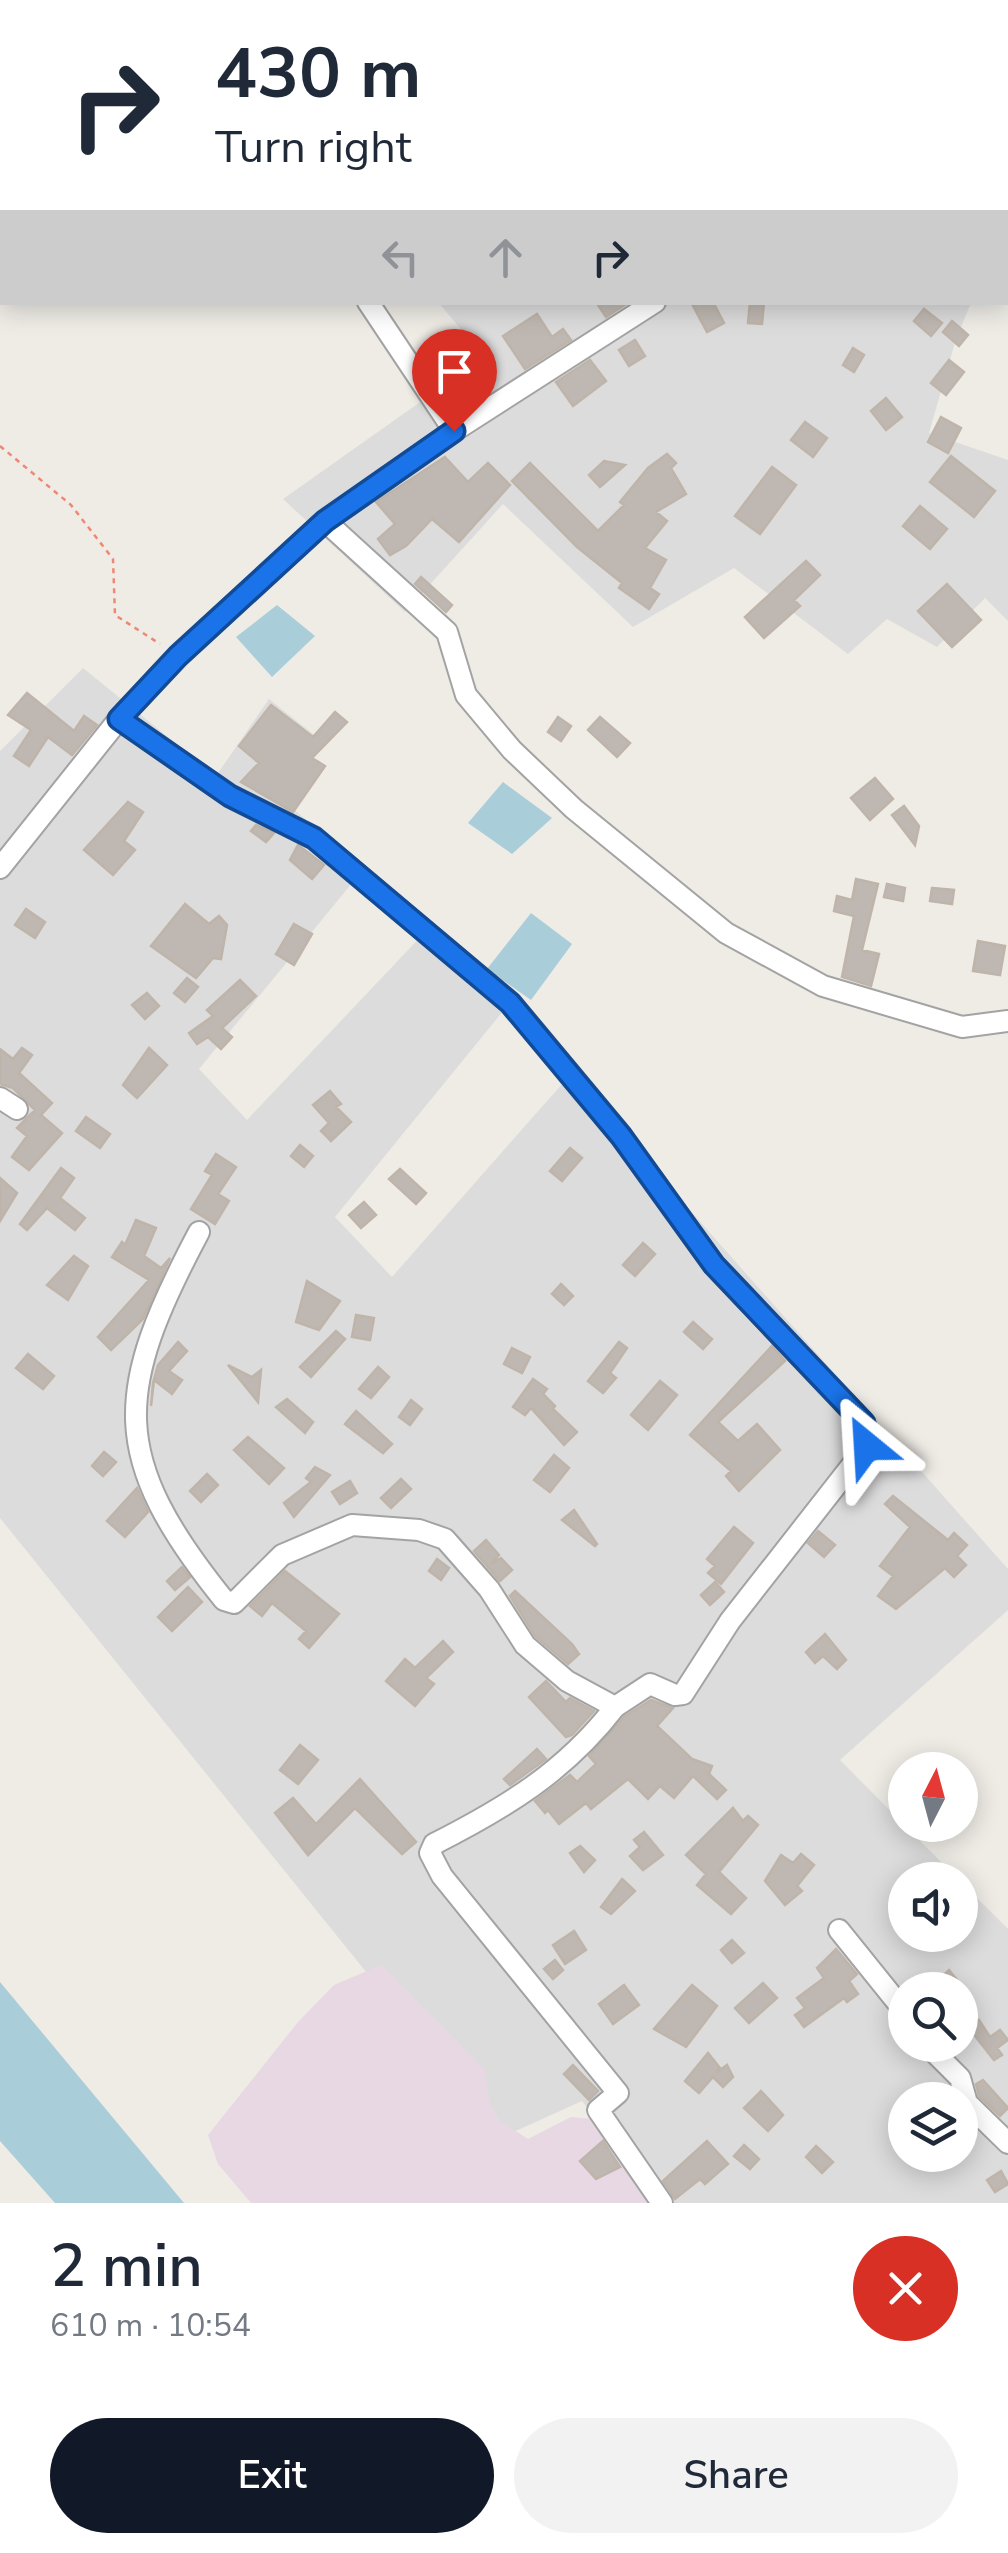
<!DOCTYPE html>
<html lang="en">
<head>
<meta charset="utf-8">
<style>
  :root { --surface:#fff; --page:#f2f2f3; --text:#1f2937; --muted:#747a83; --accent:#111827 }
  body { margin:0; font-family:"Nunito Sans",sans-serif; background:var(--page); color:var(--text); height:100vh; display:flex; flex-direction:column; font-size:38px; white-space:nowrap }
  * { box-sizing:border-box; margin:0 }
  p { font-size:32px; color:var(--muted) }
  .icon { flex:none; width:55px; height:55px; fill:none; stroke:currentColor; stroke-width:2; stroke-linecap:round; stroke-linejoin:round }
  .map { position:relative; height:2203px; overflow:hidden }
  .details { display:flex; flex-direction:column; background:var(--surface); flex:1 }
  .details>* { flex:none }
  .top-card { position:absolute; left:0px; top:0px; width:1010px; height:305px; box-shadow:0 5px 25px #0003; background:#fff; color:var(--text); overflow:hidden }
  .needle { width:65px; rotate:6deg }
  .fabs { position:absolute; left:888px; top:1752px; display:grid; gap:20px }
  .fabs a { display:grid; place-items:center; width:90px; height:90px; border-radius:50%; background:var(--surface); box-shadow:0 5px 25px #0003; font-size:50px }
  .pin { position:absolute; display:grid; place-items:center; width:85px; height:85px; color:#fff; margin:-102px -42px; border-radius:50% 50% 50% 0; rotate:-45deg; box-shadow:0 0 10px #0007 }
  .pin .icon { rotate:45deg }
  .me { position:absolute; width:110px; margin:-55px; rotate:333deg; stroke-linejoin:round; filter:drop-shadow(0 0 8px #0008) }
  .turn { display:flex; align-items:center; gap:35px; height:210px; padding:0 50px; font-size:45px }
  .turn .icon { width:130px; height:130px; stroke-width:2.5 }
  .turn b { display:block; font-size:70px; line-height:85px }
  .lanes { display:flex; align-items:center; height:95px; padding:0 50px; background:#0003; justify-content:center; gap:50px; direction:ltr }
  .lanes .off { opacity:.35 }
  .round { display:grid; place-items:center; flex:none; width:105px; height:105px; border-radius:52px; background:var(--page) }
  .head { display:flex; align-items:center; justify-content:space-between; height:170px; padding:0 50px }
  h1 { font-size:60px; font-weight:600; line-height:75px }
  .cta { display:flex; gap:20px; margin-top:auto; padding:20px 50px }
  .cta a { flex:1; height:115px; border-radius:60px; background:var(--accent); color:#fff; font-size:40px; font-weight:600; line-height:115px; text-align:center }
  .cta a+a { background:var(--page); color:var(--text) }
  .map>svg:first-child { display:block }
  .residential { fill:#dddcdc; fill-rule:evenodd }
  .industrial { fill:#e7d8e4 }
  .water { fill:#a9cdd9 }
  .building { fill:#bfb8b2; stroke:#bfb4a9; stroke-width:2.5 }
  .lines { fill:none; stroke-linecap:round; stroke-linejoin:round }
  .minor-casing { stroke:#a3a3a3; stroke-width:24 }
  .path { stroke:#ef8776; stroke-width:2.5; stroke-dasharray:5 5; stroke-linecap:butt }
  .minor { stroke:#fff; stroke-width:20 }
  .route-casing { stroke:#114b97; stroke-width:25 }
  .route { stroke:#1a73e8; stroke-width:18 }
</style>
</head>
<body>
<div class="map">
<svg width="1008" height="2203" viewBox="0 0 1008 2203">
  <rect width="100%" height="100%" fill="#efece6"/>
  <path class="residential" d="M439 303H971L956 339 929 433 1008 460V621L985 598 937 647 887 619 848 654 734 568 633 627 503 504 405 612 283 499 484 357Z
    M83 668 216 776 269 699 323 742 286 802 362 871 199 1069 247 1120 428 929 504 1010 335 1217 392 1277 570 1075 1008 1569V1610L840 1760 959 1880H905V1935H960V1881L1008 1929V2203H662L582 2101 500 2138 0 1518V751ZM905 1990H960V2045H905ZM905 2100H960V2155H905Z"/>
  <path class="industrial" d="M381 1965 485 2070 489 2102 499 2120 528 2139 571 2117 614 2121 648 2203H251L218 2164 208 2135 298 2022 334 1985Z"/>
  <path class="water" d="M277 605 315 636 272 677 236 637Z
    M503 782 552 818 512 854 468 823Z
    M531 913 572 944 531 1000 487 969Z
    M0 1982 184 2203H55L0 2141Z"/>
  <path class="building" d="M596 302H629L606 317Z
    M691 302H713L724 323 707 332Z
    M750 302H764L762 324 748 323Z
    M924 309 942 323 931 336 914 321Z
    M537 314 552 337 563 329 571 340 525 369 503 336Z
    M952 321 968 335 959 346 943 332Z
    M635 340 645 356 629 366 619 350Z
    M853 348 864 355 854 372 843 365Z
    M590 360 606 381 573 406 556 382Z
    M949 360 964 372 946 395 931 383Z
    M886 398 902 417 886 430 871 411Z
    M941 417 961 428 948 453 928 442Z
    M805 422 827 438 813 457 791 440Z
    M667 454 676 463 671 468 686 494 656 512 667 521 645 548 666 560 650 588 659 594 649 609 619 588 622 583 577 547 512 481 530 463 598 531 624 505 620 502 648 468Z
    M951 456 995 491 974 517 930 482Z
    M445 457 468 482 488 463 510 485 459 542 432 519 406 546 390 555 378 539 395 524 376 502Z
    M604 461 625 465 600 487 589 475Z
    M772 467 796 485 760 534 735 516Z
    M920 506 947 529 930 549 903 526Z
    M806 561 820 575 794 600 800 606 764 638 745 617Z
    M421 577 452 605 446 612 415 584Z
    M947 584 981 620 952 647 918 611Z
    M27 693 74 731 84 716 97 725 72 755 48 737 29 766 14 756 31 730 8 715Z
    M271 705 313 737 335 712 347 722 312 758 325 766 293 812 241 782 259 763 239 746Z
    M558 717 571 726 561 741 548 732Z
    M600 717 630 743 617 757 588 730Z
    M875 778 893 799 870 820 851 798Z
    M128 802 143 812 124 841 135 850 113 875 84 850Z
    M904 806 919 826 915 845 892 815Z
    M256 825 274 833 266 842 251 831Z
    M298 845 324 865 312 879 290 860Z
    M856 879 878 884 862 950 879 954 871 986 842 977 854 916 834 911 837 896 852 900Z
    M887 884 905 888 903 901 884 897Z
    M932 888 954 890 952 904 930 901Z
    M185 904 209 924 219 916 227 925 221 959 213 958 196 978 151 946Z
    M26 909 45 922 35 938 15 925Z
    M294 924 312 934 294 965 276 954Z
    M978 941 1005 946 1000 975 973 971Z
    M187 978 198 987 185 1002 174 993Z
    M240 980 256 996 222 1028 232 1037 221 1049 208 1037 197 1044 189 1033 213 1016 207 1010Z
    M147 993 159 1006 145 1019 132 1005Z
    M22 1048 32 1055 19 1073 52 1103 41 1115 62 1133 29 1170 12 1157 27 1136 17 1128 35 1110 13 1088 0 1084V1049L13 1059Z
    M149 1048 167 1065 137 1098 123 1085Z
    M330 1091 341 1104 336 1107 351 1122 331 1141 321 1131 329 1123 313 1105Z
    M86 1117 110 1134 100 1148 76 1131Z
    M300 1145 313 1156 304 1167 291 1156Z
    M570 1148 582 1158 562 1181 550 1171Z
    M216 1154 236 1167 218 1194 229 1201 215 1224 191 1209 212 1175 205 1171Z
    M61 1168 74 1178 60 1198 85 1218 75 1230 47 1208 27 1230 20 1224Z
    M400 1169 426 1193 416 1204 389 1179Z
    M0 1178 17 1193 0 1221Z
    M364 1202 376 1215 361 1228 349 1215Z
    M136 1220 156 1228 144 1256 161 1268 170 1258 143 1319 111 1350 98 1337 149 1280 112 1257 122 1242 125 1245Z
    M643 1243 655 1254 635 1276 623 1265Z
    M74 1256 88 1266 68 1300 47 1285Z
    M307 1281 340 1301 319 1330 296 1322Z
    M561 1284 573 1296 564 1305 552 1294Z
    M356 1315 374 1318 370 1340 352 1337Z
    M693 1322 712 1339 703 1349 684 1332Z
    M336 1331 345 1339 311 1377 300 1367Z
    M178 1342 187 1351 169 1371 182 1380 172 1394 154 1380 151 1406 153 1383 158 1365Z
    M619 1342 627 1348 610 1373 616 1378 603 1393 588 1381Z
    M772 1346 785 1361 718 1422 738 1441 757 1424 780 1450 739 1491 726 1476 731 1471 690 1435Z
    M512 1348 530 1357 522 1373 504 1364Z
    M28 1354 54 1376 43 1389 16 1368Z
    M228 1365 252 1377 261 1370 258 1402Z
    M378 1367 389 1377 371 1398 359 1389Z
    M533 1379 547 1389 543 1394 555 1406 553 1409 577 1432 564 1445 531 1408 525 1415 513 1407Z
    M660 1381 677 1395 648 1430 631 1415Z
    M287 1399 313 1422 305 1433 276 1407Z
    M411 1400 422 1409 410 1425 399 1417Z
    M356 1411 392 1444 383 1453 345 1424Z
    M248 1437 284 1468 269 1484 234 1450Z
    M104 1452 116 1462 103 1476 92 1466Z
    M554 1455 569 1468 550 1492 534 1480Z
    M315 1467 330 1475 294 1517 284 1503 311 1482 306 1478Z
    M207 1474 218 1485 201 1502 190 1491Z
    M401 1479 411 1489 391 1508 381 1498Z
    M350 1481 357 1493 340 1504 332 1492Z
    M137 1488 148 1512 125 1537 107 1521Z
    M893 1496 948 1540 954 1533 967 1545 957 1556 966 1565 954 1577 945 1568 896 1609 878 1596 893 1576 880 1566 910 1527 885 1504Z
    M574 1510 597 1544 595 1546 562 1520Z
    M734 1527 753 1543 721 1584 708 1573 715 1566 707 1559Z
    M818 1531 835 1545 824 1557 808 1543Z
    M486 1540 499 1555 491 1564 501 1558 512 1570 500 1581 474 1551Z
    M437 1559 449 1568 441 1580 429 1571Z
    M182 1567 190 1577 175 1590 167 1581Z
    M285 1571 339 1614 309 1648 299 1639 306 1631 272 1603 262 1616 250 1606Z
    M715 1582 724 1592 710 1605 701 1595Z
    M188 1587 202 1602 172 1631 158 1617Z
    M515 1591 572 1644 579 1654 568 1664 535 1636 510 1596Z
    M825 1634 846 1660 837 1669 823 1656 815 1663 806 1652Z
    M443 1641 453 1652 426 1678 434 1684 415 1706 386 1681 405 1659 415 1668Z
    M546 1681 566 1702 570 1698 594 1711 572 1735 566 1737 529 1697Z
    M651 1700 673 1708 657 1726 692 1759 712 1766 709 1774 726 1790 717 1799 693 1776 674 1798 660 1786 648 1799 628 1779 591 1809 586 1803 559 1824 548 1810 545 1813 535 1801 570 1775 577 1782 596 1764 589 1756 624 1717Z
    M300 1745 318 1760 298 1784 280 1770Z
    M537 1749 546 1759 510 1785 504 1779Z
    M360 1779 416 1842 402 1854 355 1808 308 1855 275 1813 293 1798 316 1824Z
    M733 1808 743 1821 748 1816 758 1825 719 1872 746 1898 731 1914 697 1885 706 1874 686 1855Z
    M644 1832 663 1855 643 1870 630 1856 640 1847 634 1840Z
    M580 1846 595 1860 584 1872 570 1853Z
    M801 1854 814 1865 797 1886 802 1891 785 1905 765 1881 781 1855 793 1863Z
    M622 1879 635 1891 611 1914 601 1907Z
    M574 1931 586 1950 565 1964 553 1945Z
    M732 1940 744 1953 732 1963 721 1950Z
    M836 1949 857 1974 849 1981 858 1994 847 2002 844 1998 804 2027 795 2015 805 2008 797 1998 824 1978 817 1968Z
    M555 1960 563 1970 553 1979 544 1969Z
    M949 1970 965 1990H928Z
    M763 1983 777 1998 749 2023 735 2008Z
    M624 1985 639 2005 613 2024 599 2004Z
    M692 1985 717 2006 686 2047 654 2029Z
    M979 2020 990 2037 1000 2030 1008 2040 997 2048 1002 2055 994 2060 968 2027Z
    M708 2053 720 2068 716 2073 727 2065 733 2077 723 2087 713 2077 699 2093 685 2081Z
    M573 2065 598 2091 589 2100 564 2074Z
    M983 2080 1008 2108 1000 2116 979 2096 976 2084Z
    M761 2091 783 2115 768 2131 744 2108Z
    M603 2141 620 2167 596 2179 580 2161Z
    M707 2141 728 2164 705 2184 700 2179 675 2199 663 2181Z
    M744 2145 759 2159 750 2169 734 2156Z
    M816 2146 833 2162 822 2173 806 2157Z
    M1001 2171 1008 2184 995 2192 987 2180Z"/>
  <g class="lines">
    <defs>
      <path id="minor" d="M248 0 249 2
        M368 302 454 431
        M325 521 447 632 466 695 512 750 574 809 726 933 823 986 962 1027 1008 1021
        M119 719 230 796 314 838 511 1003 621 1135 714 1265 863 1423 867 1446 730 1621 683 1694 675 1695 650 1684 615 1707
        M0 868 119 719 178 656 325 521 454 431 655 302
        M0 1098 17 1109
        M199 1232C114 1392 108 1456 224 1600L234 1603 282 1555 352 1525 419 1530 445 1539 489 1589 525 1645 567 1681 615 1707C565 1772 505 1808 434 1844L430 1853 442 1876 618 2093 598 2110 662 2203
        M839 1930 905 2012
        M927 2045 960 2078 967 2103 1008 2143"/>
    </defs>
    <use href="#minor" class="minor-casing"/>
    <path class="path" d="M0 446 71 505 113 559 115 615 160 644"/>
    <use href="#minor" class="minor"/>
  </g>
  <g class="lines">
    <defs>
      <path id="route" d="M454 431 325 521 178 656 119 719 230 796 314 838 510 1003 621 1136 714 1265 864 1423 867 1446"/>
    </defs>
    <use href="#route" class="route-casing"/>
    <use href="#route" class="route"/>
  </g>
</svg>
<div class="fabs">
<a><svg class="needle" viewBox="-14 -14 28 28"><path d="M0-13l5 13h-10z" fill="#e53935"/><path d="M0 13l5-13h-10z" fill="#747a83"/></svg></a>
<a><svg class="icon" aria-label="sound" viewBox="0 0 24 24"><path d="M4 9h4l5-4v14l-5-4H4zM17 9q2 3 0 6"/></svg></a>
<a><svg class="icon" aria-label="search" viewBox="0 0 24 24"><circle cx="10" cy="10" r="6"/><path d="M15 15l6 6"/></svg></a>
<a><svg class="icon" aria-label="layers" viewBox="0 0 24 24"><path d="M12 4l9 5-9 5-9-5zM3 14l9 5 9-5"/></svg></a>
</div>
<div class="pin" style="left:454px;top:431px;background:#d93025"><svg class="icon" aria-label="arrive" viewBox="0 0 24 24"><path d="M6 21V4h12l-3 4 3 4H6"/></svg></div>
<svg class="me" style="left:867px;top:1446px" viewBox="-20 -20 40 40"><path d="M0-17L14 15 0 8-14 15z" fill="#1a73e8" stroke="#fff" stroke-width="4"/></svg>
<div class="top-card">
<div class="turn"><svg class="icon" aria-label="right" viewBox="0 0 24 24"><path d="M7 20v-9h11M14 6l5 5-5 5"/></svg><div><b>430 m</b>Turn right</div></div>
<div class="lanes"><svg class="icon off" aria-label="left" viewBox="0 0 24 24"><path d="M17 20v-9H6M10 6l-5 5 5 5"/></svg><svg class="icon off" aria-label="ahead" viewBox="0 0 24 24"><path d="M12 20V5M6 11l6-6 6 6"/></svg><svg class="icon" aria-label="right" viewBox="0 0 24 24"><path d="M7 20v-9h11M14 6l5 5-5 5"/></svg></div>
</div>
</div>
<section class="details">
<div class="head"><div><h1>2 min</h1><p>610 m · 10:54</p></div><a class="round" style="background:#d93025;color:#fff"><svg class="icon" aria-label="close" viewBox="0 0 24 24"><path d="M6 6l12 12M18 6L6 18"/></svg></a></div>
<div class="cta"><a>Exit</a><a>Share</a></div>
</section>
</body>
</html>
